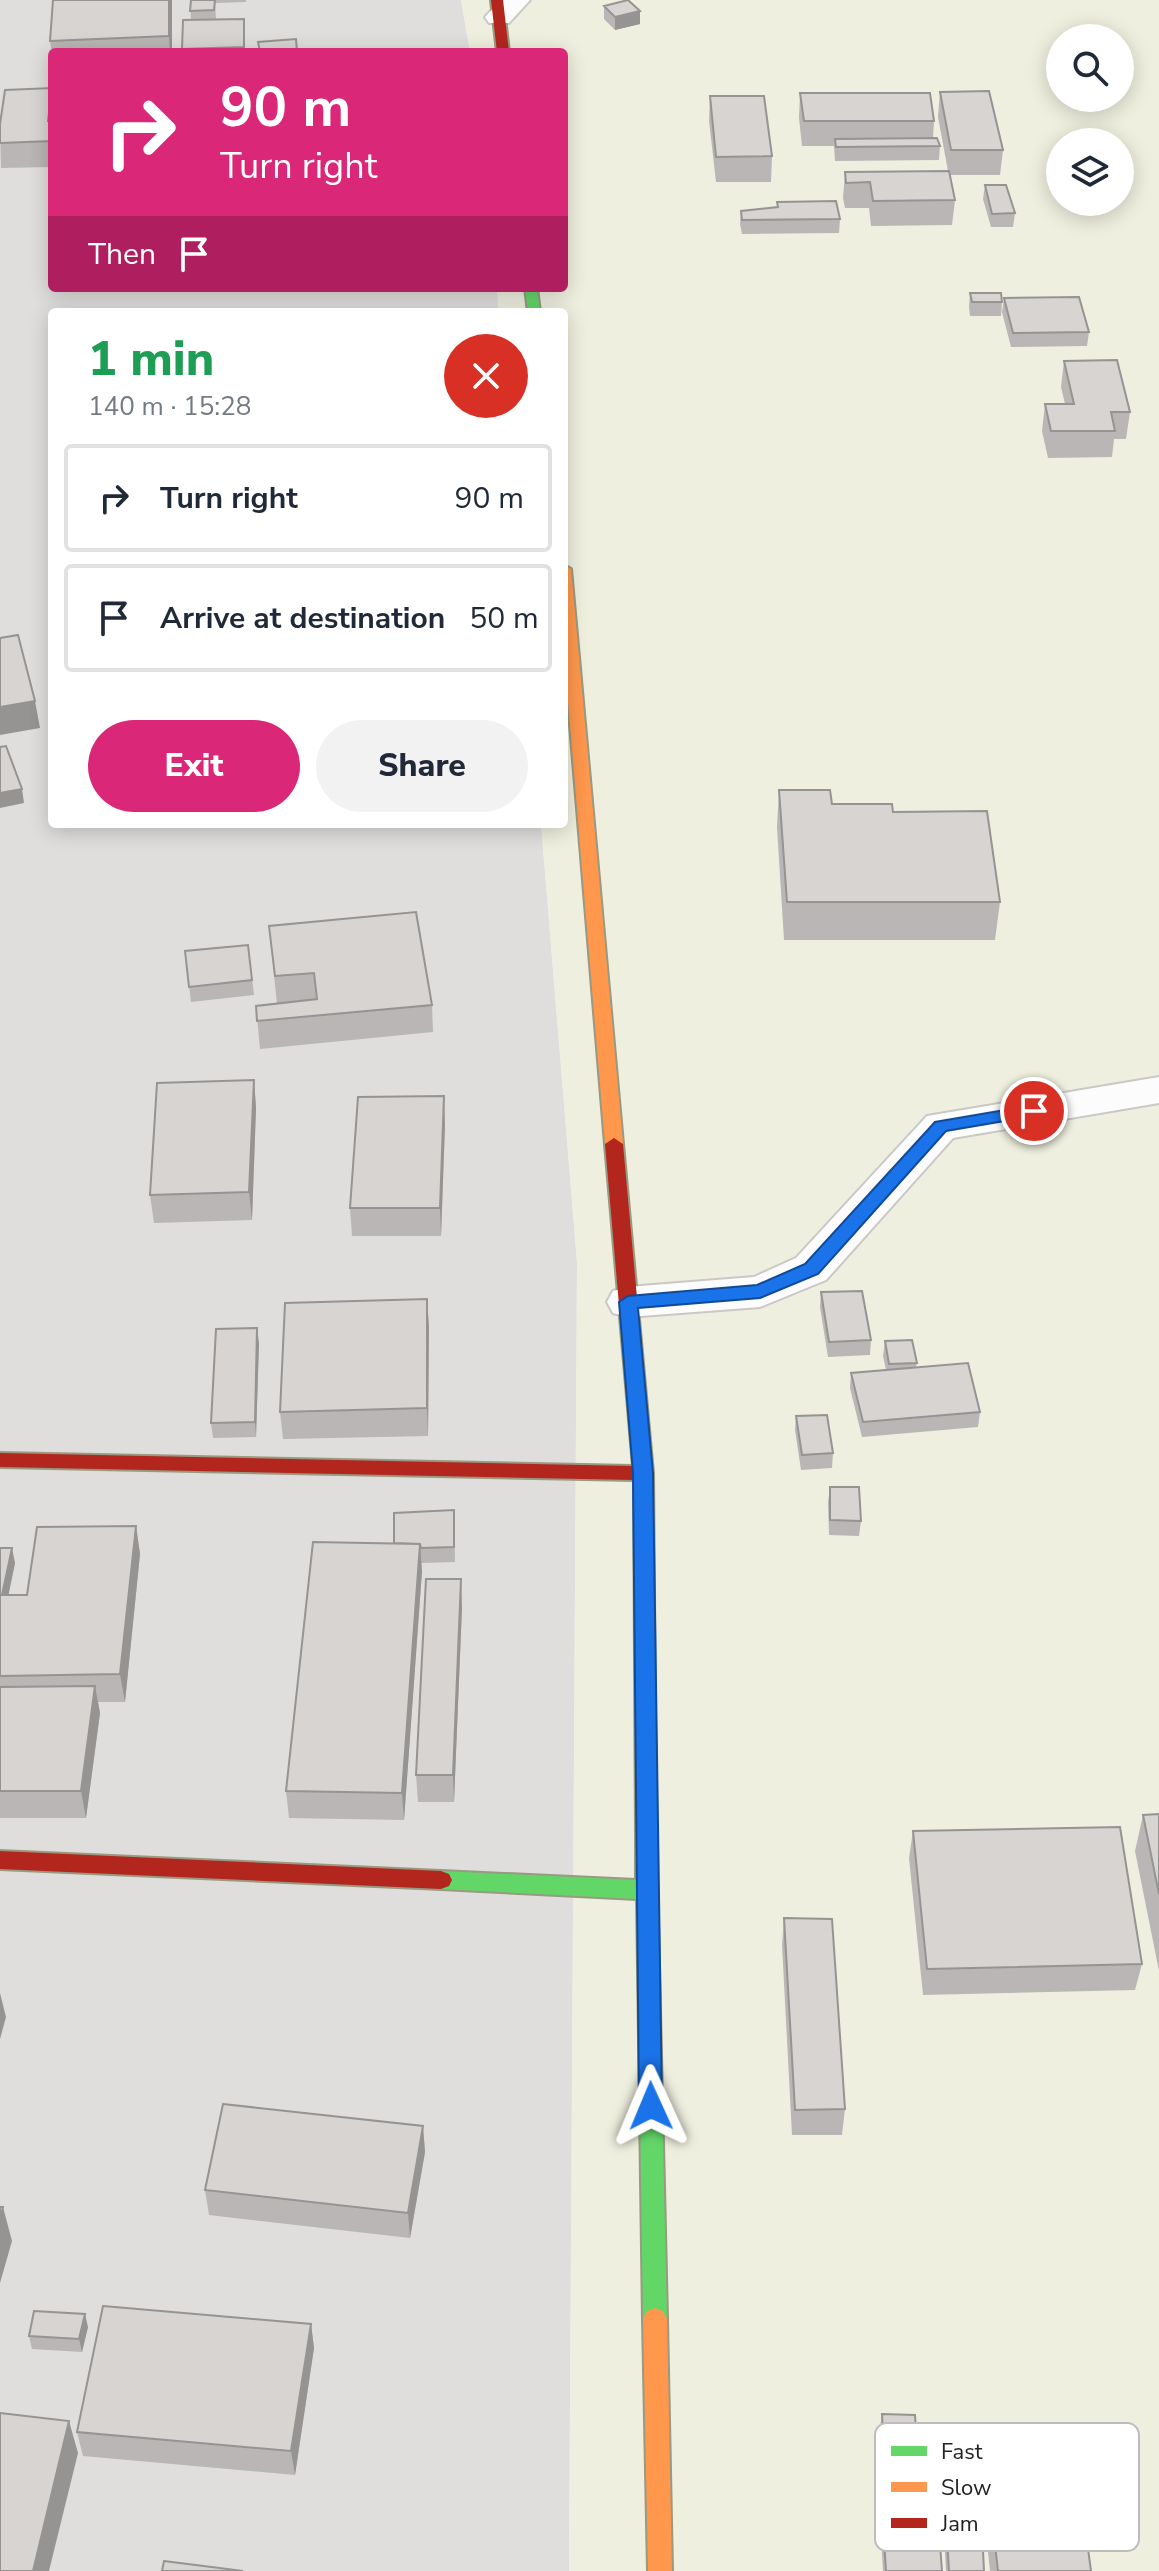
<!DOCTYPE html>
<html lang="en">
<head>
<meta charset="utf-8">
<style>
  :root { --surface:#fff; --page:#f2f2f3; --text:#1f2937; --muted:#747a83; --line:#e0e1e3; --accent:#db2777 }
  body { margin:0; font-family:"Nunito Sans",sans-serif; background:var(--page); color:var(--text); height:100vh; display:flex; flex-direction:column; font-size:30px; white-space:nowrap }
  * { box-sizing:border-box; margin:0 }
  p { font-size:26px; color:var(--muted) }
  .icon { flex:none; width:44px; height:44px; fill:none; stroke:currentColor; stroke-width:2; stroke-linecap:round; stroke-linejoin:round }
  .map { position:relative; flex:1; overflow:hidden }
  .sheet { position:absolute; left:48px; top:308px; width:520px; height:520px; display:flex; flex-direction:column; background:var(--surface); border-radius:8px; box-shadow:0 4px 20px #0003 }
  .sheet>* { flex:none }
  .banner { position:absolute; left:48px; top:48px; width:520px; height:244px; border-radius:8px; box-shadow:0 4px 20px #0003; background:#db2777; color:#fff; overflow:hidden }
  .controls { position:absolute; left:1046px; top:24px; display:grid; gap:16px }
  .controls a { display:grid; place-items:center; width:88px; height:88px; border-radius:50%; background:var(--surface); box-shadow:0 4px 20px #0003; font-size:40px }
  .pin { position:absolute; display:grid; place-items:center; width:68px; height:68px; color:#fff; margin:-34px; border:4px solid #fff; border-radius:50%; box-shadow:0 2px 8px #0007 }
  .me { position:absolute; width:88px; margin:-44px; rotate:359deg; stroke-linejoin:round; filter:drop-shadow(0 0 6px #0008) }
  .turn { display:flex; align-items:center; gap:28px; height:168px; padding:0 40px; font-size:36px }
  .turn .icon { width:104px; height:104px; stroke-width:2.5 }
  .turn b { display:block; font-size:56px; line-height:68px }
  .then { display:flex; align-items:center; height:76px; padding:0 40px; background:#0003; gap:16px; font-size:30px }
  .round { display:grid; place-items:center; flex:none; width:84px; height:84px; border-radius:42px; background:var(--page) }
  .head { display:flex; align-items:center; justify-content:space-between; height:136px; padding:0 40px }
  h1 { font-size:48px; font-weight:800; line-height:60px; color:#1e9e55 }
  .button { display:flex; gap:16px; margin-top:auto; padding:16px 40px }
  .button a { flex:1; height:92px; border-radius:48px; background:var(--accent); color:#fff; font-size:32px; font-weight:800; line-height:92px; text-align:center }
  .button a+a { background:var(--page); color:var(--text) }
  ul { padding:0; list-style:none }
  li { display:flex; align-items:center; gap:24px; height:108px; margin:0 16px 12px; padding:0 24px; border:4px solid var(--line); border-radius:8px }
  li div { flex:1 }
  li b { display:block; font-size:30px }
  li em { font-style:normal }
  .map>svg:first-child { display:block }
  .residential { fill:#dfdedc }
  .farmland { fill:#efefdf; fill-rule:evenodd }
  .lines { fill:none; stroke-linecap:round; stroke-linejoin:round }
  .lane-casing { stroke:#c9c8c7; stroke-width:4 }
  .street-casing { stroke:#c9c8c7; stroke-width:4 }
  .fast-casing { stroke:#999a82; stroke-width:4 }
  .slow-casing { stroke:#999a82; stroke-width:4 }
  .jam-casing { stroke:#999a82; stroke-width:4 }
  .lane { fill:#fdfcfc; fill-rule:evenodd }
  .street { fill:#fdfcfc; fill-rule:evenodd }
  .fast { fill:#63d668; fill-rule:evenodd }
  .slow { fill:#ff974d; fill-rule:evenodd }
  .jam { fill:#b3261e; fill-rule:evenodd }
  .wall { fill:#b9b6b5 }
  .shaded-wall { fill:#969493 }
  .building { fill:#d7d4d2; stroke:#969493; stroke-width:2 }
  .route { fill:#1a73e8; stroke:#114b97; stroke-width:2 }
  .key { fill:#fff; stroke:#bdbdbd; stroke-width:2 }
  .key-label { font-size:22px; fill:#222 }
</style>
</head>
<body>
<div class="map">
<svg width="1159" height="2571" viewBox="0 0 1159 2571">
  <rect width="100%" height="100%" fill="#f0eeeb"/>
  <path class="residential" d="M0 0H461L470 52H52V288H497L499 312H52V824H541L577 1262 569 2571H0Z"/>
  <path class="farmland" d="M461 0H1159V2571H569L577 1262 541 824H564V312H499L497 288H564V52H470ZM1060 38H1120V98H1060ZM1060 142H1120V202H1060Z"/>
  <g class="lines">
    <defs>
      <path id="lane" d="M1159 1077V1103L953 1138 826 1280 760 1307 628 1317 613 1313 607 1302 613 1291 628 1287 754 1277 796 1258 927 1116Z"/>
      <path id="street" d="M501 0H530L509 23H489L485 17Z"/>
      <path id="fast" d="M525 288H537L540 312H528Z
        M646 1826 653 1829 656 1835 667 2319 663 2327 655 2330 647 2327 643 2319 637 1899 441 1889 433 1886 430 1880 433 1874 441 1871 636 1880V1835L639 1829Z"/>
      <path id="slow" d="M564 565 571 569 623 1144 614 1150 605 1144 564 653Z
        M655 2308 663 2311 667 2319 672 2571H648L643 2319 647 2311Z"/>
      <path id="jam" d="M491 0H503L509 52H497Z
        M614 1138 623 1144 653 1473 656 1835 653 1841 646 1844 639 1841 636 1835 634 1480 0 1467V1453L633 1466 605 1144Z
        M0 1851 441 1871 449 1874 452 1880 449 1886 441 1889 0 1869Z"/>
    </defs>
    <use href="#lane" class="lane-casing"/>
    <use href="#street" class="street-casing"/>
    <use href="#fast" class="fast-casing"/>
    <use href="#slow" class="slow-casing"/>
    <use href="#jam" class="jam-casing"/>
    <use href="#lane" class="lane"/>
    <use href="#street" class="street"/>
    <use href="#fast" class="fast"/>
    <use href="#slow" class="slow"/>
    <use href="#jam" class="jam"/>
  </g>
  <path class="wall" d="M172 0V52H52V54L50 41Z
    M190 0H246V2L215 3 216 19 245 32V52H183V20H191Z
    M604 6 640 11V24L615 30 604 19Z
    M52 88V167L1 168 0 124Z
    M940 92 1003 150 1000 175H950L955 200 952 225 871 226 869 208H845L843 198 845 172 948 171 938 117Z
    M800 93 934 121 933 138 940 146 939 160 835 161 834 146H802L799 118Z
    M710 96 772 156 771 182H716L709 121Z
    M985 185 1015 213 1013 227H991L983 199Z
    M741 211 840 219 839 233 742 234 740 224Z
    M970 293 1002 302 1001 316H970L969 307Z
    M1004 298 1089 332 1087 346 1011 347 1002 312Z
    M1064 361 1130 412 1126 439H1114L1112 457 1048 458 1042 431 1045 404H1065L1061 387Z
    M779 790 832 804 893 812 1000 902 995 940H784L777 827Z
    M269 926 432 1005 433 1032 260 1049 256 1006 277 1004Z
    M248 945 254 995 191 1002 185 951Z
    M254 1080 256 1108 252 1220 154 1223 150 1195Z
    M445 1124 441 1236H352L350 1208Z
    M821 1292 871 1340 870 1355 828 1357 820 1307Z
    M427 1299 429 1327 428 1436 283 1439 280 1412Z
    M885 1341 917 1363 916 1367 980 1412 978 1427 862 1437 850 1388 851 1373 886 1370 883 1356Z
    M259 1343 256 1437 213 1438 211 1423Z
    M796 1416 833 1453 832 1468 801 1470 795 1430Z
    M830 1487 861 1521 859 1536 829 1535 828 1502Z
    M454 1510 455 1562 421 1563 422 1571 404 1820 289 1818 286 1791 394 1543Z
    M136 1526 140 1554 125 1702H98L100 1713 86 1818H0V1548L15 1563 8 1595H27Z
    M462 1607 454 1802H418L416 1775Z
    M1159 1814V1971L1135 1851 1143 1815Z
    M913 1831 1142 1964 1135 1990 923 1995 909 1858Z
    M784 1918 845 2109 842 2135H792L782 1945Z
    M423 2126 425 2152 410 2238 209 2215 205 2190Z
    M311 2324 314 2348 295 2475 83 2456 77 2432Z
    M88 2327 82 2352 32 2349 29 2336Z
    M882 2414 919 2468 917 2480H883L880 2427Z
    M988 2482 1091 2571H990L983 2505Z
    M944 2490 984 2571H946L942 2502Z
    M881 2491 942 2571H883L879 2503Z"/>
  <path class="shaded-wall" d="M169 0H172V52H170L169 36Z
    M640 11V24L615 30V17Z
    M52 88V135L48 121Z
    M35 701 40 728 0 735V707Z
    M22 789 24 803 0 808V793Z
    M254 1080 256 1108 252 1220 249 1192Z
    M444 1096 445 1124 441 1236 440 1208Z
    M427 1299 429 1327 428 1436 427 1408Z
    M257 1328 259 1343 256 1437 255 1422Z
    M136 1526 140 1554 125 1702 120 1674Z
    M420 1544 422 1571 404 1820 402 1793Z
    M12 1548 15 1563 5 1612 2 1597Z
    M461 1579 462 1607 454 1802 453 1775Z
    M95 1686 100 1713 86 1818 81 1791Z
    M0 1993 6 2017 0 2039Z
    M423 2126 425 2152 410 2238 408 2213Z
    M3 2207 12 2241 0 2283V2219Z
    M85 2314 88 2327 82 2352 79 2339Z
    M311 2324 314 2348 295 2475 291 2451Z
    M69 2421 78 2453 49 2571H33Z"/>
  <path class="building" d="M53 0H169V36L50 41Z
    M191 0H215L214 10 190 11Z
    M628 0 640 11 615 17 604 6Z
    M244 19V47L182 49 183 20Z
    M296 39 297 52H260L258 42Z
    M52 88 48 121H52V141L0 143V124L5 90Z
    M989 91 1003 150H951L940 92Z
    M800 93H930L934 121H804Z
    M710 96H764L772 156 716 157Z
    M937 138 940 146 836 147 835 139Z
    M949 171 955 200 873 201 870 182 846 183 845 172Z
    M985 185H1006L1015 213 992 214Z
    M836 201 840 219 742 220 741 211 778 207 777 202Z
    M970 293H1001L1002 302H972Z
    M1079 297 1089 332 1013 333 1004 298Z
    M1117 360 1130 412H1111L1115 431H1051L1045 404H1074L1064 361Z
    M18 635 35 701 0 707V638Z
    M6 746 22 789 0 793V747Z
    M779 790H830L832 804H892L893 812 987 811 1000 902H787Z
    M416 912 432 1005 257 1021 256 1006 317 999 314 973 275 976 269 926Z
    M248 945 252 980 189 987 185 951Z
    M254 1080 249 1192 150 1195 157 1083Z
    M444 1096 440 1208H350L358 1097Z
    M862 1291 871 1340 829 1342 821 1292Z
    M427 1299V1408L280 1412 285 1303Z
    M257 1328 255 1422 211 1423 216 1329Z
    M912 1340 917 1363 889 1364 885 1341Z
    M968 1363 980 1412 863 1422 851 1373Z
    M827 1415 833 1453 802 1455 796 1416Z
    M830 1487H859L861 1521 830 1520Z
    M454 1510V1547L421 1548 420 1544 394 1543V1513Z
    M136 1526 120 1674 0 1676V1595H27L37 1527Z
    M313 1542 420 1544 402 1793 286 1791Z
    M0 1548H12L2 1595H0Z
    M426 1579H461L453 1775H416Z
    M95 1686 81 1791H0V1687Z
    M1159 1814V1894L1143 1815Z
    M1120 1827 1142 1964 927 1969 913 1831Z
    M784 1918 832 1919 845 2109 795 2110Z
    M223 2104 423 2126 408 2213 205 2190Z
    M0 2207H3L0 2219Z
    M103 2306 311 2324 291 2451 77 2432Z
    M34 2311 85 2314 79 2339 29 2336Z
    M0 2413 69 2421 33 2571H0Z
    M882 2414 915 2415 919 2468 885 2467Z
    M1079 2481 1091 2571H998L988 2482Z
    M944 2490H980L984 2571H949Z
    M881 2491H936L942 2571H886Z
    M164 2561 243 2571H162Z"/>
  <path class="route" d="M1034 1105 1043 1111 1040 1115 946 1131 818 1274 760 1298 638 1308 653 1473 662 2106 659 2114 651 2117 643 2114 639 2106 633 1473 619 1302 628 1296 757 1285 805 1264 935 1122Z"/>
  <rect x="875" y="2423" width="264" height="128" rx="12" class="key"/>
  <rect x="891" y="2446" width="36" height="10" fill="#63d668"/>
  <rect x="891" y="2482" width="36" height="10" fill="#ff974d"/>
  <rect x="891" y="2518" width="36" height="10" fill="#b3261e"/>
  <g class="key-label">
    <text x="941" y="2459">Fast</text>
    <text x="941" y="2495">Slow</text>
    <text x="941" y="2531">Jam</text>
  </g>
</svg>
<div class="controls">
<a><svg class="icon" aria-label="search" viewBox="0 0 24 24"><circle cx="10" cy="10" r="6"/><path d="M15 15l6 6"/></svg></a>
<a><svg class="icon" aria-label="layers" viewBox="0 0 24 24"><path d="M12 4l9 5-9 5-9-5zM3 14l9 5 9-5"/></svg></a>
</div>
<div class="pin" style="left:1034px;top:1111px;background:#d93025"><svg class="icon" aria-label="arrive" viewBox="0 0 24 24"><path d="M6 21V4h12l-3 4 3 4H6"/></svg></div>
<svg class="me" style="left:651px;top:2106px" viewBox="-20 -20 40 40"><path d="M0-17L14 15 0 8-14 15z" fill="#1a73e8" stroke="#fff" stroke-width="4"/></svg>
<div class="banner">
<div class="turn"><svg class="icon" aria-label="right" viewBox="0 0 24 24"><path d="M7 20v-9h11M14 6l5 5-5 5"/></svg><div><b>90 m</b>Turn right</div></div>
<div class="then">Then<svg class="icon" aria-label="arrive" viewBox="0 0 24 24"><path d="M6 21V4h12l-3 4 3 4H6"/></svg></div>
</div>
<section class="sheet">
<div class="head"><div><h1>1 min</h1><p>140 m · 15:28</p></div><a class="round" style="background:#d93025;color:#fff"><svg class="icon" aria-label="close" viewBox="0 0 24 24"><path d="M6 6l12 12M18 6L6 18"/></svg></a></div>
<ul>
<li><svg class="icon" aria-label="right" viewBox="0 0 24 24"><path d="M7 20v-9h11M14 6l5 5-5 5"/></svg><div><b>Turn right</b></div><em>90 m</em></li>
<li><svg class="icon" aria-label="arrive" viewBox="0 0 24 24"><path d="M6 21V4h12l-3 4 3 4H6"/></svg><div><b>Arrive at destination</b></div><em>50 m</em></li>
</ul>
<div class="button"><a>Exit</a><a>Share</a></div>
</section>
</div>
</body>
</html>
